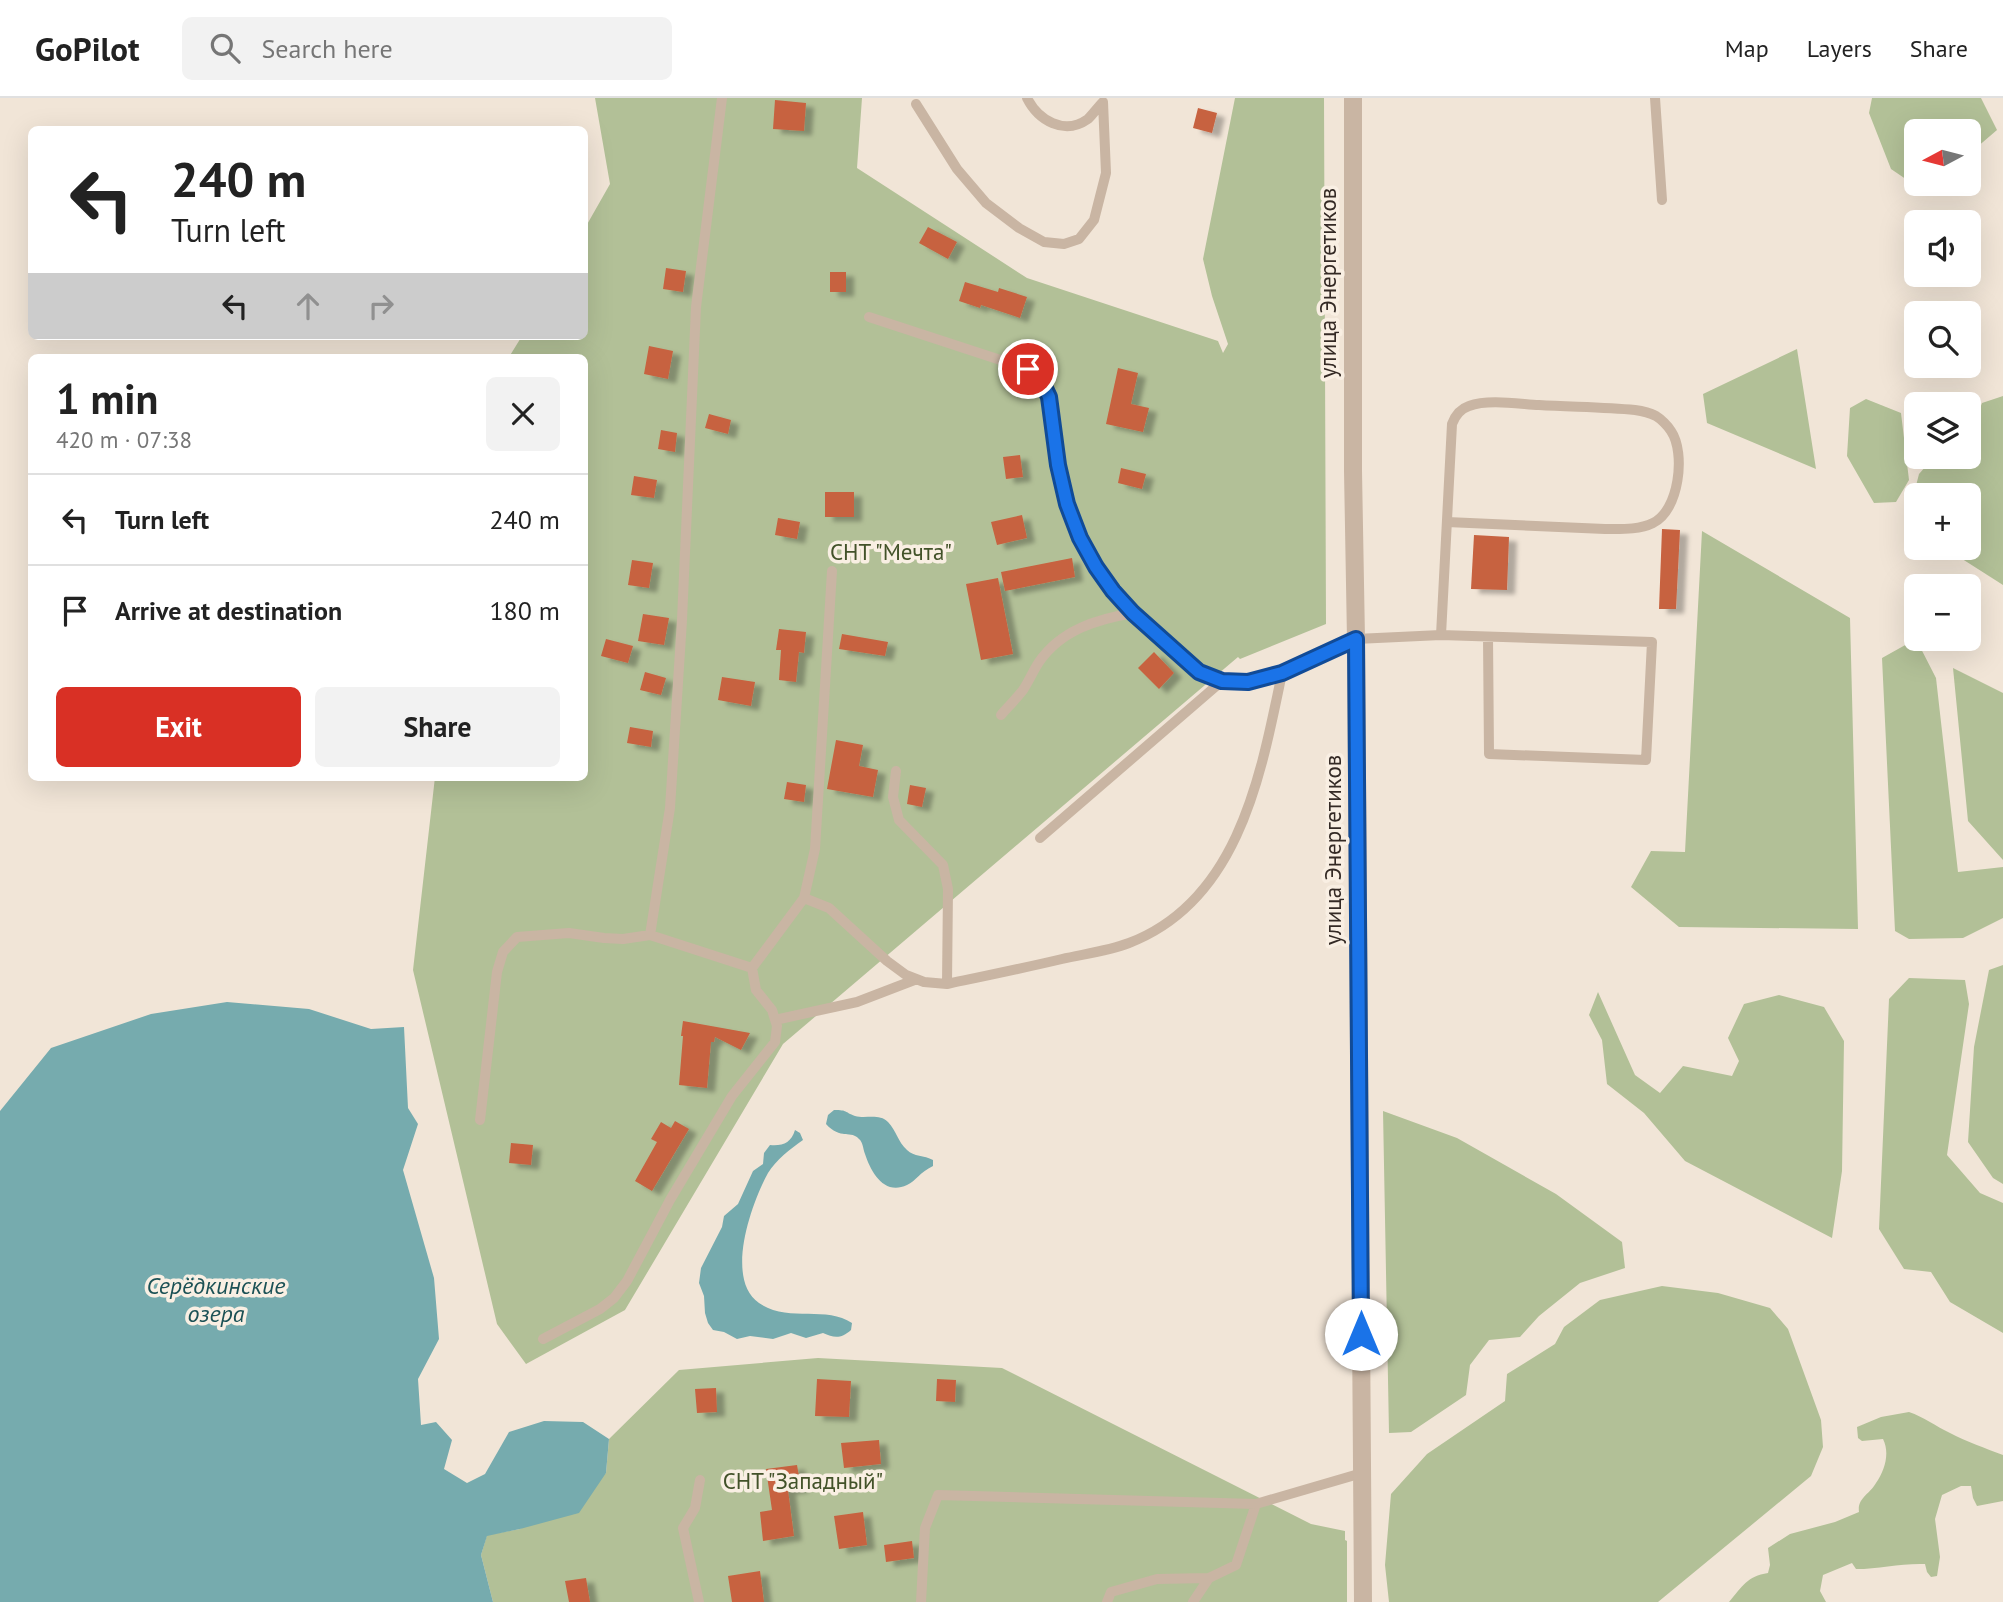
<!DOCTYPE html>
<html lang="en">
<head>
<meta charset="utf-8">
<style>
  :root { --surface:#fff; --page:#f2f2f2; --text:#222; --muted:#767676; --line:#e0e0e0; --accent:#d93025 }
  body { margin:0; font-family:"PT Sans",sans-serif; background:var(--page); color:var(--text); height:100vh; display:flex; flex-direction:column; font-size:26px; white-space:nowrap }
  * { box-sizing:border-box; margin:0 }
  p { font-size:23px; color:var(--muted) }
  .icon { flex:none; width:38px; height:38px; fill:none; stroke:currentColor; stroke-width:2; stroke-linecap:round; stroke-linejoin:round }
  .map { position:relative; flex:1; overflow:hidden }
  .sheet { position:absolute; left:28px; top:256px; width:560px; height:427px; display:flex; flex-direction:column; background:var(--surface); border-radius:10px; box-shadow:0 7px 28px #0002 }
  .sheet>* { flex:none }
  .banner { position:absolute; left:28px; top:28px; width:560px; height:214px; border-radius:10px; box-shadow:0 7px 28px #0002; background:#fff; color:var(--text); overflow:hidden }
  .needle { width:46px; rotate:263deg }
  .buttons { position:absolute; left:1904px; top:21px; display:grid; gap:14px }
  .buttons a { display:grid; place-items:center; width:77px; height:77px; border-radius:10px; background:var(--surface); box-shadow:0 7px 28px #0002; font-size:35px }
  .pin { position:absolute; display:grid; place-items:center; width:60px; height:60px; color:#fff; margin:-30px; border:4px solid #fff; border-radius:50%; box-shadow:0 2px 7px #0007 }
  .me { position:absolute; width:77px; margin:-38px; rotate:0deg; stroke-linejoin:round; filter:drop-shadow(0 0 5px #0008) }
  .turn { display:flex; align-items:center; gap:24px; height:147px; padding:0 28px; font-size:32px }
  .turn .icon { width:91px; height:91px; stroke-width:2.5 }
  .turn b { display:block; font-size:49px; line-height:60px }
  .lanes { display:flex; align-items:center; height:66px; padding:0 28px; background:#0003; justify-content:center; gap:35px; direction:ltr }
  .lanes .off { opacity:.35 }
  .round { display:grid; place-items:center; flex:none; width:74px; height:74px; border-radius:10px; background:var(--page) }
  .overview { display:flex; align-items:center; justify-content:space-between; height:119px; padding:0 28px }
  h1 { font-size:42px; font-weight:800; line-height:52px }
  .action { display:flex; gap:14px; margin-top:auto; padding:14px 28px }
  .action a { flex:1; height:80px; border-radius:10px; background:var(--accent); color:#fff; font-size:28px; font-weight:800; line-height:80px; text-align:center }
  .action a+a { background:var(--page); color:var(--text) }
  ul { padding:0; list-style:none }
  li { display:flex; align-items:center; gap:21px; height:91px; padding:0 28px; border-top:2px solid var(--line) }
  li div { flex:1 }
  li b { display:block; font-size:26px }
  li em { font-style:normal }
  header { display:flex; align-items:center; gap:42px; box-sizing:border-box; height:98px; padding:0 35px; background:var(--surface); border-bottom:2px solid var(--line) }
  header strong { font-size:33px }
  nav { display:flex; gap:38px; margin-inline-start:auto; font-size:24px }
  .search { width:490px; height:63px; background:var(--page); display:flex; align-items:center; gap:18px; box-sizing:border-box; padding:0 24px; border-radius:10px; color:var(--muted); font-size:26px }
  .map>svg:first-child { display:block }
  .green { fill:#b2c097 }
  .water { fill:#76abae }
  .building { fill:#c7623f; filter:url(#shadow) }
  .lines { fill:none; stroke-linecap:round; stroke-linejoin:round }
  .service { stroke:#c9b5a3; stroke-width:10 }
  .minor { stroke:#c9b5a3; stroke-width:18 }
  .route-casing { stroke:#114b97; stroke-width:18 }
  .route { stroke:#1a73e8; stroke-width:12 }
  .labels { text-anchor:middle; stroke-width:7; stroke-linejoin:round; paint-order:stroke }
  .street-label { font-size:23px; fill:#342a25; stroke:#f9efe3 }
  .park-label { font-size:23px; fill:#425229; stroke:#f9efe3 }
  .water-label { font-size:24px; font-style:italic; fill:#1b5155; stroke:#f9efe3 }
</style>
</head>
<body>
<header>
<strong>GoPilot</strong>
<div class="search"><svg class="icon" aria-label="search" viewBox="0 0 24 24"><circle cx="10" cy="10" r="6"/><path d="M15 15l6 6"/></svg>Search here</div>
<nav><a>Map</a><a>Layers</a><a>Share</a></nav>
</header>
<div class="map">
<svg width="2003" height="1504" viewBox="0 0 2003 1504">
  <defs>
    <filter id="shadow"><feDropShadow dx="8" dy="4.5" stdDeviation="2" flood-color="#0004"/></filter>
  </defs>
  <rect width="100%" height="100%" fill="#f1e5d7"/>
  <path class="green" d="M595 0H862L857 70 1027 180 1218 243 1223 255 1228 246 1212 198 1203 161 1235 0H1324L1326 526 1240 561 1238 559 783 946 625 1212 526 1266 497 1226 413 872 435 679H584V259H509L522 238H584L585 130 610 86Z
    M1872 0H1981L1997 32 1969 56V33H1916V86H1926L1916 88 1891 71 1869 15Z
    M1797 251 1816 371 1707 325 1703 296Z
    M2003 298V487L1945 450H1969V397H1916V415L1910 411 1919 376 1934 359H1969V334L1972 332 1982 305Z
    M1866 301 1901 315 1909 382 1896 404 1874 405 1847 358 1850 310Z
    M1702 433 1850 520 1858 831 1679 829 1631 789 1651 753 1685 754Z
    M1916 541 1936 580 1958 774 2003 769V820L1963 840 1909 841 1895 833 1882 560Z
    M1953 570 2003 595V762L1968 723Z
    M2003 867V1086L1993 1080 1968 1044 1974 949 1989 872Z
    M1909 880 1965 882 1969 906 1947 1057 1980 1095 2003 1105V1235L1950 1204 1931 1174 1904 1171 1879 1131 1889 901Z
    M1598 894 1635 977 1660 995 1683 968 1732 978 1739 963 1728 940 1744 906 1779 897 1824 909 1844 943 1842 1073 1832 1140 1685 1063 1644 1015 1607 986 1602 942 1589 917Z
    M1383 1013 1457 1040 1556 1096 1622 1144 1625 1170 1580 1185 1539 1218 1520 1239 1489 1242 1470 1267 1466 1297 1411 1334 1389 1335Z
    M1662 1188 1718 1195 1770 1210 1788 1231 1821 1322 1823 1349 1811 1378 1658 1504H1389L1385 1467 1391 1396 1427 1356 1505 1303 1507 1276 1555 1246 1564 1229 1600 1202Z
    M818 1260 1002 1270 1311 1426 1345 1433V1442L1347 1443V1504H493L481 1457 487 1437 520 1431 606 1375 609 1341 679 1272Z
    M1909 1314C1924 1319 1935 1328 1950 1335 1967 1344 1985 1350 2003 1357V1403L1977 1408 1973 1400 1971 1388H1961L1942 1397 1935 1421 1940 1459 1937 1478 1931 1479 1927 1474 1925 1466C1902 1465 1879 1471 1856 1471L1852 1465 1823 1477 1820 1493 1826 1504H1729C1742 1489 1747 1478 1768 1475L1770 1467 1768 1450 1790 1436 1835 1424 1859 1414C1857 1400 1870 1396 1876 1385 1885 1372 1890 1355 1883 1341L1862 1343 1858 1340 1857 1329 1881 1319Z"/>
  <path class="water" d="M227 904 309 911 371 931 404 929 408 1010 418 1026 403 1072 434 1180 439 1241 418 1281 421 1327 436 1324 452 1342 444 1371 467 1385 485 1376 509 1334 544 1323 583 1324 609 1341 606 1375 579 1415 520 1431 487 1438 481 1457 493 1504H0V1013L51 950 151 916Z
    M834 1012C848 1012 844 1014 855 1018 866 1021 879 1015 888 1024 896 1032 898 1044 907 1052 914 1059 924 1057 933 1062V1068C920 1074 916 1083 907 1087 884 1098 871 1074 865 1056 863 1051 863 1044 859 1041 852 1032 840 1042 826 1026L828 1017Z
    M795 1032 800 1035 803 1042C790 1051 776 1062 768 1075 752 1104 724 1181 759 1205 788 1225 826 1207 852 1225L851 1232C841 1241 834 1240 823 1235L806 1240 791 1235 773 1241 750 1238 737 1241 724 1234 713 1232 708 1225 705 1215 704 1198 699 1185 701 1170 722 1129 724 1118 738 1106 753 1073 763 1066 764 1055 770 1047C783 1048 791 1045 795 1032Z"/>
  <path class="building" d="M775 2 806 5 804 33 773 31Z
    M1198 10 1217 15 1212 35 1193 30Z
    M928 129 957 144 948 161 919 145Z
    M666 170 686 173 683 194 663 191Z
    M830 174H846V194H830Z
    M965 184 998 194 999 190 1027 199 1020 220 981 207 980 210 959 203Z
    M649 248 673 253 668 281 644 276Z
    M1118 270 1138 275 1131 306 1149 310 1143 334 1106 326Z
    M709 316 731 322 728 336 705 330Z
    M661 332 677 335 675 354 658 351Z
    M1020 357 1023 379 1006 381 1003 359Z
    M1121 370 1146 376 1142 391 1118 385Z
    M634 378 657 382 654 400 631 397Z
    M825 394H854V419H825Z
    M1022 417 1027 440 997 447 991 424Z
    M778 420 800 424 797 441 775 437Z
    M1662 431 1680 432 1676 511H1659Z
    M1474 437 1509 439 1507 492 1471 491Z
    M1072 460 1075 479 1005 493 1001 474Z
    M632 462 653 465 649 490 628 487Z
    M998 480 1013 556 981 562 966 486Z
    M643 516 669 520 664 547 638 543Z
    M779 531 806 534 804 555 799 554 796 584 779 582 781 552H776Z
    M842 536 888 544 885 558 839 551Z
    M606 541 633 548 628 565 601 558Z
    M1154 554 1174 575 1159 591 1138 570Z
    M645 574 666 580 661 597 640 592Z
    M722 579 755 584 751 608 718 602Z
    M630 629 653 633 651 649 627 645Z
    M836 642 863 647 859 668 878 672 873 699 827 691Z
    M787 684 806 687 804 704 784 701Z
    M910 687 926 690 922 709 907 706Z
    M683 923 750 935 741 952 715 939 714 944H711L707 990 679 987 683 938H681Z
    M675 1023 689 1031 652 1093 635 1083 657 1044 651 1041 661 1024 671 1030Z
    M511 1045 533 1047 531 1067 509 1065Z
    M817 1281 851 1283 849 1319 815 1318Z
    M937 1281 956 1282 955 1304 936 1303Z
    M716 1290 717 1314 697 1315 695 1291Z
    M879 1342 881 1366 844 1370 841 1345Z
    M797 1367 801 1390 788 1392 794 1438 763 1443 760 1414 772 1412 766 1371Z
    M863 1414 867 1447 839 1451 834 1418Z
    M912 1443 914 1460 886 1464 884 1447Z
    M760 1473 764 1504H732L728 1478Z
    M586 1480 590 1504H569L565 1483Z"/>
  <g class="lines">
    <path class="service" d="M722 0 696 209 682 522 670 710 650 837 752 870 804 800 815 751 832 473
      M1027 0C1038 22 1064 38 1088 21 1093 16 1098 9 1103 4
      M1655 0 1662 102
      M916 6 957 71 986 105 1019 130 1044 144 1064 146 1079 141 1094 122 1106 75 1103 4
      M869 219 1028 271 1042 284 1049 299 1058 367 1067 406 1080 440 1096 469 1113 493 1134 515 1199 574 1222 583 1248 584 1282 575 1356 541 1441 537 1652 544 1646 662 1489 656 1488 539
      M1441 537 1452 326C1455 318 1460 311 1469 308 1488 301 1519 306 1539 307 1571 309 1604 309 1635 312 1642 313 1650 315 1656 318 1661 321 1668 328 1671 333 1686 355 1679 413 1653 425 1639 432 1621 431 1605 431L1447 424
      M1001 617C1008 609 1016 601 1023 592 1029 583 1033 573 1039 564 1061 532 1097 521 1134 515
      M896 673 893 699 899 722 943 767 948 791 947 886
      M1040 740 1222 583
      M804 800 829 810 887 863 906 877 924 884 947 886C985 878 1024 870 1062 861 1084 856 1108 853 1129 845 1239 803 1261 676 1282 575
      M775 922 857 904 917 881
      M480 1022 497 874 503 854 517 839 569 835 604 840 623 841 650 837
      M543 1241 600 1211 614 1200 627 1183 670 1102 732 998 775 944 777 928 772 912 756 892 752 870
      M699 1504 683 1430 695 1410 700 1382
      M921 1504 925 1430 938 1397 1256 1406 1362 1375
      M1107 1504 1111 1494 1157 1481 1209 1480 1236 1467 1256 1406
      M1193 1504 1209 1480"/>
    <path class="minor" d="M1353 0V373L1356 541 1363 1504"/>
  </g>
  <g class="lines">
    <defs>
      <path id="route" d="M1028 271 1042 284 1049 299 1058 367 1067 406 1080 440 1096 469 1113 493 1133 515 1199 574 1222 583 1248 584 1282 575 1356 541 1361 1236"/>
    </defs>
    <use href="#route" class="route-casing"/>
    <use href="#route" class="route"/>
  </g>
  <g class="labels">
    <g class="street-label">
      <text transform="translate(1328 185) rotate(-90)" y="8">улица Энергетиков</text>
      <text transform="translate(1333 752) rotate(-90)" y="8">улица Энергетиков</text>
    </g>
    <g class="park-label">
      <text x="891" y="462">СНТ "Мечта"</text>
      <text x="803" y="1391">СНТ "Западный"</text>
    </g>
    <g class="water-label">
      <text x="216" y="1196">Серёдкинские<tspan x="216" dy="28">озера</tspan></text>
    </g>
  </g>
</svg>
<div class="buttons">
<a><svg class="needle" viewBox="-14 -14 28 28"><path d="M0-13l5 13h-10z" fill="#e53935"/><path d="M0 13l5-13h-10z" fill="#767676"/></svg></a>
<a><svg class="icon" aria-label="sound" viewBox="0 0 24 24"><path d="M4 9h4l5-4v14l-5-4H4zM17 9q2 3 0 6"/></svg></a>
<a><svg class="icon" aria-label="search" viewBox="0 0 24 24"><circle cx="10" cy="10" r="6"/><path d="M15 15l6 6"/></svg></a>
<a><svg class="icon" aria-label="layers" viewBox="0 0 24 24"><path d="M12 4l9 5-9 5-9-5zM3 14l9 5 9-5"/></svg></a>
<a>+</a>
<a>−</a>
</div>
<div class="pin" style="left:1028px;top:271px;background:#d93025"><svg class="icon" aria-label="arrive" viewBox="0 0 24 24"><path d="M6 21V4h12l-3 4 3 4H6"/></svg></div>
<svg class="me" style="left:1361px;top:1236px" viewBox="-20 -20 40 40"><circle r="19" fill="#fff"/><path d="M0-13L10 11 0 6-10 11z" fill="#1a73e8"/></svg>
<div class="banner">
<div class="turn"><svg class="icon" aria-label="left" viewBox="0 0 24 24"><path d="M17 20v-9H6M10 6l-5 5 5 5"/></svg><div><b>240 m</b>Turn left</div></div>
<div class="lanes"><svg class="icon" aria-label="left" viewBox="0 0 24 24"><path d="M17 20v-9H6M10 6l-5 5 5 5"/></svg><svg class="icon off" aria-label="ahead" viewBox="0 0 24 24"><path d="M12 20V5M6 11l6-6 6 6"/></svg><svg class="icon off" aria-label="right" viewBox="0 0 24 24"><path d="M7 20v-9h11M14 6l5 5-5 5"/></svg></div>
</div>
<section class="sheet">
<div class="overview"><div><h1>1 min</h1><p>420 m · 07:38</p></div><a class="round"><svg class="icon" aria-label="close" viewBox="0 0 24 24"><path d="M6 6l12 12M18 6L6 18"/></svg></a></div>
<ul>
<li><svg class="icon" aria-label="left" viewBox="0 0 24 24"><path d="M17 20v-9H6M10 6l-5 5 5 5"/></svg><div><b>Turn left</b></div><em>240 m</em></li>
<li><svg class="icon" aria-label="arrive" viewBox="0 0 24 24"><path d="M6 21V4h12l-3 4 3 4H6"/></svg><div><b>Arrive at destination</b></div><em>180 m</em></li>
</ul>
<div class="action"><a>Exit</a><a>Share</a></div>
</section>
</div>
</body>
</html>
